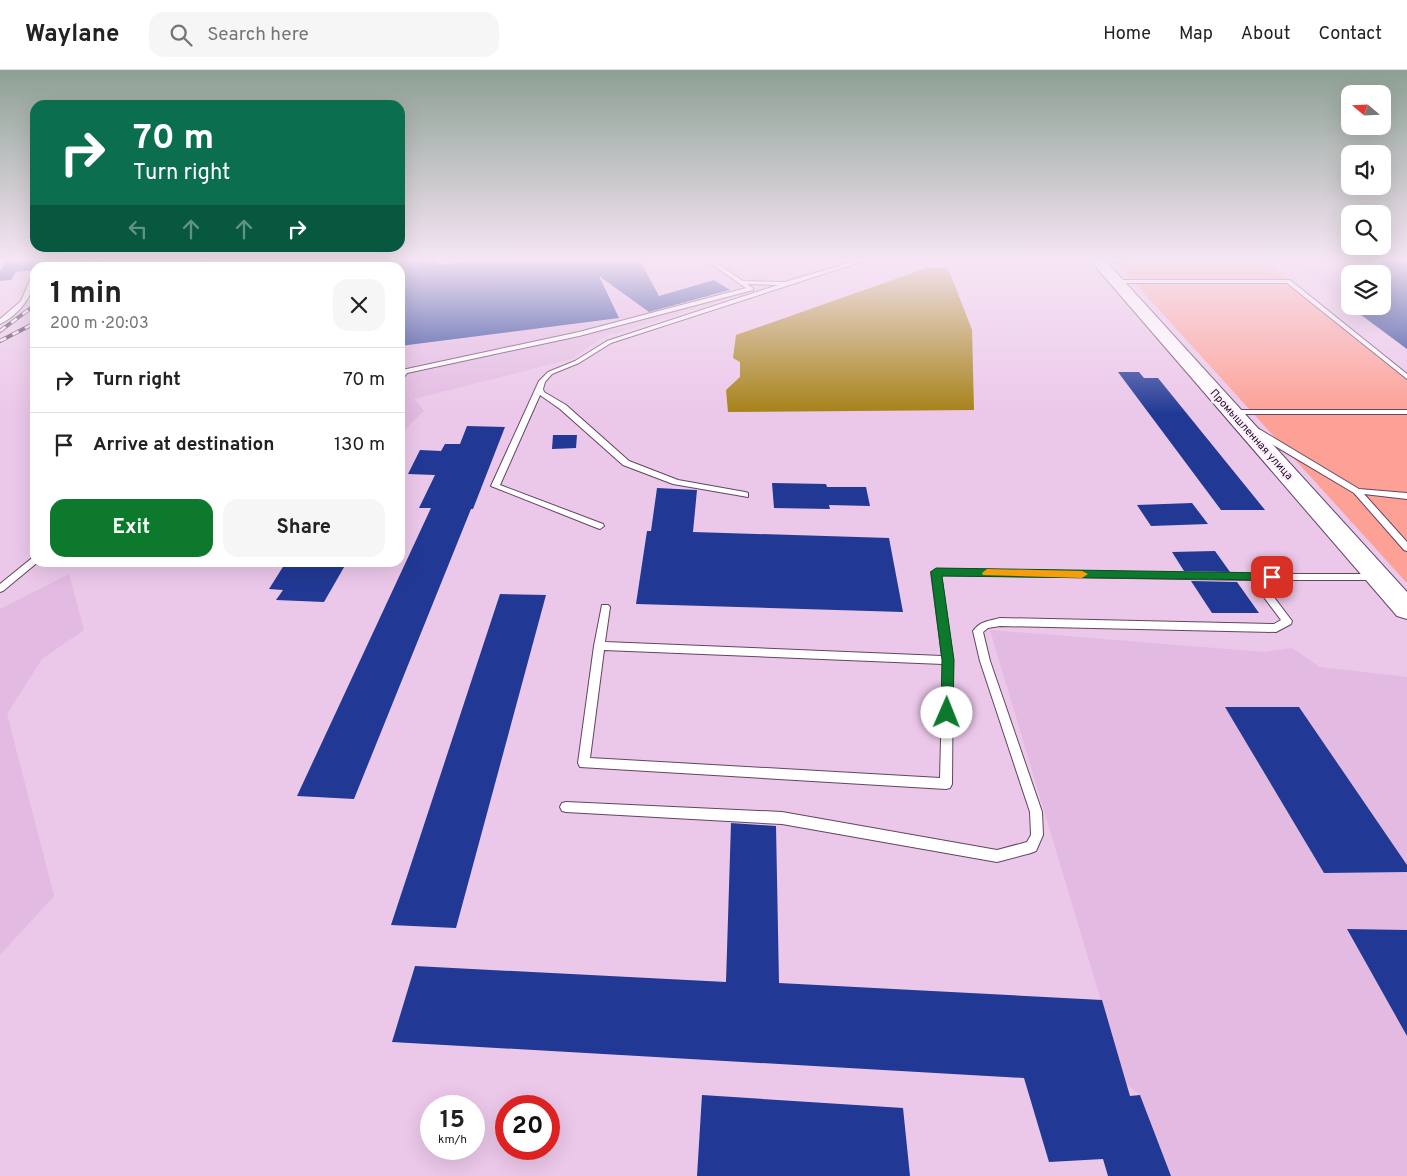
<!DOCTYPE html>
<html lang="en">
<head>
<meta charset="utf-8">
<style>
  :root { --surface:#fff; --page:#f6f6f6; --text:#222; --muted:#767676; --line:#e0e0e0; --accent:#0d792d }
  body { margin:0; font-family:Overpass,sans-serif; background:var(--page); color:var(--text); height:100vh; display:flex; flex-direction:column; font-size:19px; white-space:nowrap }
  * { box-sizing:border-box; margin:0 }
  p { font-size:16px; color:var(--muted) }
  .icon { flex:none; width:28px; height:28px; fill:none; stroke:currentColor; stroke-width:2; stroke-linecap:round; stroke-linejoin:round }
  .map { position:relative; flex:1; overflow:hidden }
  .panel { position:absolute; left:30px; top:192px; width:375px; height:305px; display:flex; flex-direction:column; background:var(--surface); border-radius:15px; box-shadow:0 5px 20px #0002 }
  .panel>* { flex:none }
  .top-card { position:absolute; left:30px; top:30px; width:375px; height:152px; border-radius:15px; box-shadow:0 5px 20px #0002; background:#0b6e4f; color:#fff; overflow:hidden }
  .needle { width:32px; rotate:289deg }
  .buttons { position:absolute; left:1341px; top:15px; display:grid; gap:10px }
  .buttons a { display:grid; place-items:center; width:50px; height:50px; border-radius:10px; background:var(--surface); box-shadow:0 5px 20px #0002; font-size:25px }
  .speed { position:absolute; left:420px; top:1025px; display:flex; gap:10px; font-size:25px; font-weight:700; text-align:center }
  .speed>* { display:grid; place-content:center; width:65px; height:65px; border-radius:50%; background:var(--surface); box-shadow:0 5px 20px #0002; line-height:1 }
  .speed small { font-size:12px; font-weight:400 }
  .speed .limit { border:8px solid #d22; background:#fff; color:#111 }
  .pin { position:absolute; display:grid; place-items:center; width:42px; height:42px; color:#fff; margin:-21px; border-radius:10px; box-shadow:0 2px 8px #0006 }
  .me { position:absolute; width:55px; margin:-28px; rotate:1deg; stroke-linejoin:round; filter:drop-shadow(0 0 4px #0008) }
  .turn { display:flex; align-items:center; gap:18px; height:105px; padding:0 20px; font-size:22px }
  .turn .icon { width:65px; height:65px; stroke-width:2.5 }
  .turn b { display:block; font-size:35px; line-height:42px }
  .lanes { display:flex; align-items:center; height:48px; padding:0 20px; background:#0003; justify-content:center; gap:25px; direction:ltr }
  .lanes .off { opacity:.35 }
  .round { display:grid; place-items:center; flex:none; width:52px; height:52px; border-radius:15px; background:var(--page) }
  .summary { display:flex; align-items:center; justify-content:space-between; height:85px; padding:0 20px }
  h1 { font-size:30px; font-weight:700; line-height:38px }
  .cta { display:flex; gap:10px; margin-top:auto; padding:10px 20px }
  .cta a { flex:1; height:58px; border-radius:15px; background:var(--accent); color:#fff; font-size:20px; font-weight:700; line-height:58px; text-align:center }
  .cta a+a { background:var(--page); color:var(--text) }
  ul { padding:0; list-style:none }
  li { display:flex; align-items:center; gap:15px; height:65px; padding:0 20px; border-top:1px solid var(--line) }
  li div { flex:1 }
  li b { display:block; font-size:19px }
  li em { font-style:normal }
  header { display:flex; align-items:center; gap:30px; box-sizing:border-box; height:70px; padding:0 25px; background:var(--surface); border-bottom:1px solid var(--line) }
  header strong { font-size:24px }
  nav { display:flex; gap:28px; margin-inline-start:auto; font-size:18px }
  .search { width:350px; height:45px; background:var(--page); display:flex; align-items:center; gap:12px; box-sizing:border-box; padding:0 18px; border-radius:15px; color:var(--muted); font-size:19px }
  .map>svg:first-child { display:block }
  .built { fill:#e3bae2; fill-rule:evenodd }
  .green { fill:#fda095 }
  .water { fill:#a68117 }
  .building { fill:#213994 }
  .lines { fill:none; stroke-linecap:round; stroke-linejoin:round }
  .lane-casing { stroke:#634562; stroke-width:2 }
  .secondary-casing { stroke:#634562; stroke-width:2 }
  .lane { fill:#fff; fill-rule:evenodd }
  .secondary { fill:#fff; fill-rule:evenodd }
  .rail-casing { stroke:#352535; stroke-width:4 }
  .rail { stroke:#fef0fe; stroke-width:2.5; stroke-dasharray:7; stroke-linecap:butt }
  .route { fill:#0d792d; stroke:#084f1d }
  .slow { fill:#f59e0b }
  .labels { text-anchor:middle; stroke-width:5; stroke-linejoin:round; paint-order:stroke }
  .far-street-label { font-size:11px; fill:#1b0e1b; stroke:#fef0fe }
</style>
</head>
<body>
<header>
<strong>Waylane</strong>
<div class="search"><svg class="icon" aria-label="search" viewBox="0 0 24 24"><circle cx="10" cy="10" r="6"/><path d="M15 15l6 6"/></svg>Search here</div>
<nav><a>Home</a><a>Map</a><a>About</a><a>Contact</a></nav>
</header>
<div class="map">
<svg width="1407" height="1106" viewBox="0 0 1407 1106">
  <rect width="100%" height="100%" fill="#ebc7e9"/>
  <path class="built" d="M187 189H730L742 197 738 199 749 206 763 203 773 211 769 217 603 267 572 289 414 329 424 341 400 364V198H162Z
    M1287 189H1407V280L1394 269ZM1350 204H1382V236H1350Z
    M69 504 84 560 42 589 7 644 54 826 0 885V539Z
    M990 560 1264 582 1292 578 1320 597 1407 607V1106H1171L1140 1025 1126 1014Z"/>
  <path class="green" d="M1113 189H1263L1407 308V513Z"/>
  <path class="water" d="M927 198H948L972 260 974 340 728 342 726 320 740 307V292L733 288 736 265Z"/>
  <path class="building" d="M39 189 34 197 35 200 16 202 11 210 0 211V201L7 190Z
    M400 189H438V195L489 189H639L659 226 714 210 730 220 649 242 599 206 619 248 400 276Z
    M1382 189H1407V279L1349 236H1382Z
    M1118 302H1139L1144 308H1158L1265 440H1221Z
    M467 356 505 357 473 439H471L354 729 297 726 431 438H419L435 405 408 404 420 380 441 381 445 374H460Z
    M553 365H577L576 378 552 379Z
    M772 413 826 414 827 417H866L870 436 829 435 830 439 774 438Z
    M657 418 697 420 693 462 889 468 903 542 636 534 647 461H651Z
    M1192 433 1208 454 1151 456 1137 435Z
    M1215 481 1230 502 1184 501 1172 482Z
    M286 492H347L324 532 276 530 283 520 269 519Z
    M1191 511 1237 512 1259 543H1212Z
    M500 524 546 525 456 858 391 855Z
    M1225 637H1299L1407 795V802L1324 803Z
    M731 753 776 756 779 913 1102 930 1130 1026 1140 1025 1171 1106H1108L1103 1089 1049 1092 1024 1008 392 972 415 896 726 912Z
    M1347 859 1407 860V966Z
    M702 1025 903 1038 910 1106H697Z"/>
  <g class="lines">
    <defs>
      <path id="lane" d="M41 189H47L41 198H36Z
        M341 189H355L310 198H295Z
        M704 189H711L743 211 785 212 861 189H870L611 273 579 293 552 304 545 312 543 319 544 322 566 335 629 391 678 410 745 422 748 423V427L673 414 623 395 560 339 540 325 500 415 603 454 604 456 600 459 597 458 491 416 539 311 548 302 575 291 607 271 778 215 747 214 753 218V220L579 266 407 303 402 310 400 311 402 300 579 262 746 218Z
        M1119 189H1129L1101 197 1098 195Z
        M35 203C35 225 19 245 0 254V249L21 231 32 205Z
        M1116 210H1290L1407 304V309L1287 213H1114L1113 212Z
        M1229 340H1407V344H1232L1228 342Z
        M1253 359H1259L1359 419 1407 423V429L1364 424 1407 472V481L1404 480 1354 423 1253 363Z
        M35 487V492H38L3 521 0 522V514L32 488Z
        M936 499 1254 504H1376L1381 507 1376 510H1261L1292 551 1291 554 1276 562 1000 556 988 558 983 562 990 591 1042 742 1043 765 1036 781 1031 783 997 792 782 754 566 742 562 741 560 737 562 733 566 732 782 742 997 780 1027 772 1031 765 1030 742 980 591 973 561C980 551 989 551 1000 548L1274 554 1281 550 1251 510 941 505 953 590 952 714 950 718 946 719 580 697 578 693 594 576 602 535H608L610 537 605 572 942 586 931 502ZM604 580 943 594 940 708 590 688Z"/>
      <path id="secondary" d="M1089 189H1104L1407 522V549L1397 546Z"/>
    </defs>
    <use href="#lane" class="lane-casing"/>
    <use href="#secondary" class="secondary-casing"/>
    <use href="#lane" class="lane"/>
    <use href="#secondary" class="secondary"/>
    <defs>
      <path id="rail" d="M76 198 87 189
        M93 198 107 189
        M182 198 211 189
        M0 261 35 235
        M0 271 35 253"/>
    </defs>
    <use href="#rail" class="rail-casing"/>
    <use href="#rail" class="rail"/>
  </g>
  <linearGradient id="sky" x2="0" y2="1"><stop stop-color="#8da094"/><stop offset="0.55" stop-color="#f6e6f5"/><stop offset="1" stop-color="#f6e6f5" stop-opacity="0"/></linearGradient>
  <rect width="1407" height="344" fill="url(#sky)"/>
  <path class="route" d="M936 498 1272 503 1277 507 1272 510 942 506 954 590 953 643 951 647H942L941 643 942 590 931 502Z"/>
  <path class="slow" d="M987 499 1082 501 1088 504 1082 508 983 505 982 503Z"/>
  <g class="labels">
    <g class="far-street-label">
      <text transform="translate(1252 364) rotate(48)" y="4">Промышленная улица</text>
    </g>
  </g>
</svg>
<div class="buttons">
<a><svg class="needle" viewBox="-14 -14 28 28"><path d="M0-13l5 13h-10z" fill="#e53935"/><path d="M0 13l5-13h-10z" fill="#767676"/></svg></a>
<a><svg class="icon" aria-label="sound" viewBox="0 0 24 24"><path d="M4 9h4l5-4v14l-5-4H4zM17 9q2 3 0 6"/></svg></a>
<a><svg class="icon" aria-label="search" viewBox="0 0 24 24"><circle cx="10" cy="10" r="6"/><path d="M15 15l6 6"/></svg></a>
<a><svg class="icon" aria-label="layers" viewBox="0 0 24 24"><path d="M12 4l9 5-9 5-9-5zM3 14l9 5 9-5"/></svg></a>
</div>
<div class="speed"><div>15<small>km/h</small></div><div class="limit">20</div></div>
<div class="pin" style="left:1272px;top:507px;background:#d93025"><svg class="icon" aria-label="arrive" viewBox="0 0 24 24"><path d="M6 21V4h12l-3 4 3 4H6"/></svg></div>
<svg class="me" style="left:947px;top:643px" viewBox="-20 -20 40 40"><circle r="19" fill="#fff"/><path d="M0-13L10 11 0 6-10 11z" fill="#0d792d"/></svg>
<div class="top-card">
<div class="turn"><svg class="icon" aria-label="right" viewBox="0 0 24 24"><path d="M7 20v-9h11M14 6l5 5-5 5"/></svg><div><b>70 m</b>Turn right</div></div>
<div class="lanes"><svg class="icon off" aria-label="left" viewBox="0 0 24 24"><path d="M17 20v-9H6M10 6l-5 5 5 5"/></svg><svg class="icon off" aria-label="ahead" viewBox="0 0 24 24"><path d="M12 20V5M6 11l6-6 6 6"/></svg><svg class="icon off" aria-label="ahead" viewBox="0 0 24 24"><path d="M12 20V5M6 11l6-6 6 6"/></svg><svg class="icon" aria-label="right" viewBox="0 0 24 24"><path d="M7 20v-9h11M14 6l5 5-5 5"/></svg></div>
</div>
<section class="panel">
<div class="summary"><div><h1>1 min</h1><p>200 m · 20:03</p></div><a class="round"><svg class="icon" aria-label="close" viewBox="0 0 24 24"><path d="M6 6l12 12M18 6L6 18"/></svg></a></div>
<ul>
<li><svg class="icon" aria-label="right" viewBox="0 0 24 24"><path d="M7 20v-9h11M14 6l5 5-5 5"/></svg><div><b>Turn right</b></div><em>70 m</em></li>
<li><svg class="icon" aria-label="arrive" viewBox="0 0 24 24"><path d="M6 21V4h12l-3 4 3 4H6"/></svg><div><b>Arrive at destination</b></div><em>130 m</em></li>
</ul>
<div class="cta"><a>Exit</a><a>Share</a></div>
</section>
</div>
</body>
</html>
